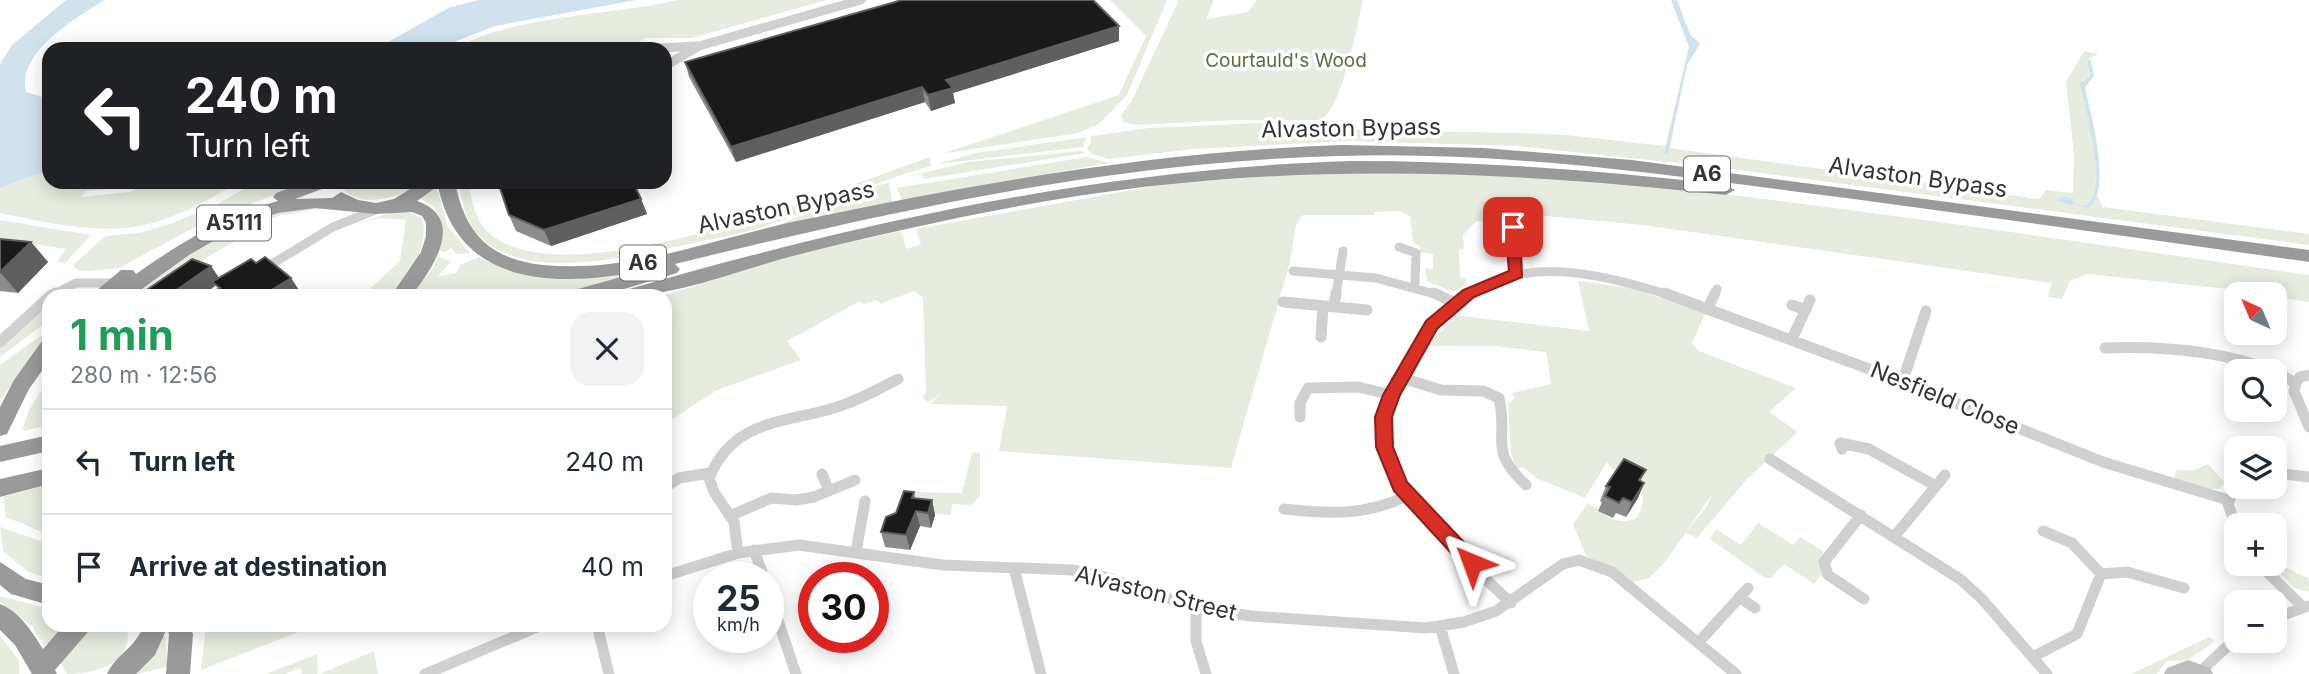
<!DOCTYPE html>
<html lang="en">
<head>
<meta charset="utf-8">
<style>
  :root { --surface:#fff; --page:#f2f2f3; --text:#1f2937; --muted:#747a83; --line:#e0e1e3 }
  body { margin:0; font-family:Inter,sans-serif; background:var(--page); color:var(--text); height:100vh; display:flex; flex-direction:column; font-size:26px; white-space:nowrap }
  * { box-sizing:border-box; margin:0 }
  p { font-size:23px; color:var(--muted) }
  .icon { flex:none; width:38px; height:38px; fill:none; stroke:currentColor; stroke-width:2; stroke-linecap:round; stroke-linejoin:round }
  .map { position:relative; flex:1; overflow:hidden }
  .drawer { position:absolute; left:42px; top:289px; width:630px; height:343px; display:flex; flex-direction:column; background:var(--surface); border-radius:21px; box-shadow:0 4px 18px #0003 }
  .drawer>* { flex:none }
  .hud { position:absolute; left:42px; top:42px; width:630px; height:147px; border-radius:21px; box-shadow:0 4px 18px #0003; background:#202124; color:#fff; overflow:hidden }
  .needle { width:46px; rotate:316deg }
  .tools { position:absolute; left:2224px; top:282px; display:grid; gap:14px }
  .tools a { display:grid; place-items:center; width:63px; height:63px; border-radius:14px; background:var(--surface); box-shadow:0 4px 18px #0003; font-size:35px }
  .speed { position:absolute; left:693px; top:562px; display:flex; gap:14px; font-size:35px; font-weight:700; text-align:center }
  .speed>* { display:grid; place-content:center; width:91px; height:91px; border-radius:50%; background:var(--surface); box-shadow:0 4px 18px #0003; line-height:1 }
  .speed small { font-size:18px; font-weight:400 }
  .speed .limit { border:10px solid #d22; background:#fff; color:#111 }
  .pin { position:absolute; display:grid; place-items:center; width:60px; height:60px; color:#fff; margin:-30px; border-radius:14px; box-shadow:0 4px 10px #0006 }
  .me { position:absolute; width:77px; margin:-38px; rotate:316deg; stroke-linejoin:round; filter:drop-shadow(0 0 5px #0008) }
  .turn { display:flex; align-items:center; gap:24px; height:147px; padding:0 28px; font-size:32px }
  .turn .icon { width:91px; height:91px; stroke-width:2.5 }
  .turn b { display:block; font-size:49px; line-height:60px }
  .round { display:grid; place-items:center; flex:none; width:74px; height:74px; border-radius:21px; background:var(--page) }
  .overview { display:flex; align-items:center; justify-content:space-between; height:119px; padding:0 28px }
  h1 { font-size:42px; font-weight:700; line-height:52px; color:#1e9e55 }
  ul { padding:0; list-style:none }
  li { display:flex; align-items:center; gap:21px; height:105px; padding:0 28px; border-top:2px solid var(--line) }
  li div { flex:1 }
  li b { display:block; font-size:26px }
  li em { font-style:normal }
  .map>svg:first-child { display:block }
  .green { fill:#e6ecdf }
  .water { fill:#cfe2ee }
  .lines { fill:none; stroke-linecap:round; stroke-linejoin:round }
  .street-far1 { stroke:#d0d0d0; stroke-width:9 }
  .street { stroke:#d0d0d0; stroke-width:11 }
  .secondary { fill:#bdbdbd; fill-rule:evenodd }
  .highway { fill:#9a9a9a; fill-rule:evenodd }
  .wall { fill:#8c8c8c }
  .shaded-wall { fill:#5f5f5f }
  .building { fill:#1a1a1a; stroke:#5f5f5f; stroke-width:2 }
  .route { fill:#d93025; stroke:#8d1f18; stroke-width:2 }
  .labels { text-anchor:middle; stroke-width:7; stroke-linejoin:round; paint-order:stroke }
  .far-park-label { font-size:19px; fill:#56703f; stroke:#fff }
  .shield { fill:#fff; stroke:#707070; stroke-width:2 }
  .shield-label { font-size:21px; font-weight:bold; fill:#333 }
  .street-label { font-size:23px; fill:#333; stroke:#fff }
</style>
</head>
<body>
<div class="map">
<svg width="2309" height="674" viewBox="0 0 2309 674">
  <rect width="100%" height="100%" fill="#fff"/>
  <path class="green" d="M678 0H826L692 38H646L624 49H456C507 16 616 15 678 0Z
    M1110 0H1167L1127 95 1099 124 1078 133 941 154 1119 95 1146 36Z
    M1179 0H1214L1206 19 1248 12 1257 0H1363C1357 25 1342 111 1320 120H1235L1136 125 1123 122 1121 115 1131 102Z
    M2084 51 2098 54 2087 60 2090 76 2082 81C2086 107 2109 190 2085 206L2074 204 2063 196 2056 201 2087 208 2096 194 2103 207 2309 234V245L1716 167 1517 146 1347 141 1193 149 1109 159 1092 154 1086 148 1090 146 1091 136 1149 128 1260 123 1370 130 1556 134 1666 146 1664 153H1668L1670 148 2039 199 2046 190 2073 193 2074 154 2066 82Z
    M1086 137 1083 147 937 164 976 153Z
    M1081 151 1085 153 924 179 922 174 905 177 969 162Z
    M930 157 931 166C871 182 816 210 756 229 735 235 711 239 689 244 632 256 520 285 476 232 465 219 461 198 458 182H468C472 199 474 218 487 231 560 304 843 187 930 157Z
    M1087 157 1109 163 901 200 897 188Z
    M49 170V182L133 183 125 187 86 191 81 197 129 192 150 182H239C208 200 175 219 140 226 96 234 43 222 0 213V188Z
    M1364 170C1478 174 1593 179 1707 192 1908 216 2109 246 2309 275V302L2275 297V294L2087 274 2070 281 2062 299 2048 297 2052 283 1642 225 1525 214 1519 222 1477 221 1463 235 1464 249 1459 250 1460 277 1466 279 1467 285 1453 292 1427 281 1425 268 1433 269V254L1420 252V247L1413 242 1410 216 1398 211 1374 212V215H1303L1296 225 1290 262 1231 468 999 451 1007 406 930 404 943 391 928 403 923 398 926 391 923 298 914 291 880 304 877 300 864 304 860 301 787 341 801 360 717 390 665 424V296H662L797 254 901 231 907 249 921 244 916 229 1170 183Z
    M256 182 299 183 293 188 206 221 119 268 89 271 78 270 73 265 105 236 140 233 172 223 214 206Z
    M341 182H422C400 197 362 211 341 187Z
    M889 182 892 202 763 231 871 188Z
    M436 185 448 227 470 253 456 254 451 248 445 252 439 250C445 228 443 207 420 199Z
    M297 206 325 208 281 215 259 224 261 226 189 268 153 296H134C174 249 240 227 297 206Z
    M392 212H407L422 218C430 247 409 276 390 296H362L400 261 406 220 379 218 356 224Z
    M0 220 91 235 65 263 57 262 66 249 0 239Z
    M438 256 451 262 438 276 456 273 460 265 479 257C538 292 625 265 690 257L561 296H410L434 267Z
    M1578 281 1633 288 1705 314 1692 343 1699 351 1796 388 1769 412 1798 432 1746 480 1697 538 1686 532 1707 506 1712 494 1666 561 1649 578 1633 582 1586 555 1573 524 1588 503C1604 512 1614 528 1637 518 1656 480 1623 485 1607 462L1585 498 1536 478 1523 467 1517 469 1511 454 1508 403 1515 399 1512 393 1551 384 1546 352 1494 346H1428L1454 315 1589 331Z
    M49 303V320L0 357V348Z
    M49 330V335L0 400V365Z
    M49 379V425L22 431 29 410Z
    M972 452 980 453V496L971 505 952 504 951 515 917 512 908 492 962 493Z
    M2208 464 2225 483 2219 489H2208L2173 479 2177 470H2194Z
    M49 484V535L6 517 3 497Z
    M1758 523 1793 545 1800 537 1823 551 1822 568 1826 577 1820 576 1814 584 1784 564 1771 578H1765L1710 539 1716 529 1741 545Z
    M0 527 49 544V579L27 571 3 551Z
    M2275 549 2285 567 2309 579V592L2294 588 2273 567 2271 564H2275Z
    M0 596 49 609V625H70L44 646 32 626 0 602Z
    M118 625 128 633C129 666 92 674 67 674L60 663C79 639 85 625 118 625Z
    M206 625H316L201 670Z
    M0 636 19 660V674H0Z
    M166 636 167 667 136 674 162 637Z
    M2209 637 2215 641 2188 660 2167 661 2157 674H2131Z
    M374 651 378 674H320Z
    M317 654 318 674H302L300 668 285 674H266Z"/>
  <path class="water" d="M66 0H104C76 19 17 51 26 92L49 99V170L0 188V64L12 45Z
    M479 0H636L495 26 436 49H376L450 7Z
    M1671 0H1677L1690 34 1700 44 1687 65 1668 155 1664 153 1689 47Z
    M2087 59 2091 60 2094 76 2085 87C2090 112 2114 194 2087 208L2055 201 2063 196 2072 199 2074 204 2085 206C2110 189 2085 109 2080 83L2090 76Z"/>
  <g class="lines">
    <path class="street-far1" d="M644 49 696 46
      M665 66 699 46 861 0
      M1513 227 1517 274
      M1399 247 1416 253 1415 284
      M262 270 333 227 378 209
      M1293 271 1376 278 1438 295
      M53 295 76 283H119
      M1336 295 1343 251
      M1466 295C1528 255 1603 274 1669 295
      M1714 295 1717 289"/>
    <path class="street" d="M1434 293 1455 303
      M1469 293C1440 311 1420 341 1405 371 1398 385 1388 399 1385 414 1371 485 1466 559 1511 603
      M1664 293 1888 376 2103 462 2228 500
      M50 296 56 293
      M1283 302 1367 310
      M1792 305 1806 310
      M1334 307 1336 293
      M1708 308 1715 293
      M1321 337 1323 307
      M1792 339 1810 300
      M0 342 49 297
      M2105 348C2161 346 2222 351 2274 371
      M2275 372 2296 383 2294 391 2309 427
      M1402 378 1441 390 1483 391 1499 398C1509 442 1487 448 1526 485
      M1903 380 1926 311
      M2296 383 2300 377 2309 375
      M1300 417V403L1308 388 1358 387 1392 395
      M1842 449 1840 443 1869 449 1936 486 1894 537
      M1770 459 1960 579 1982 599 2047 674
      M2275 473 2309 477
      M822 474 829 491
      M2236 482 2228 504 2236 526
      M1936 486 1945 475
      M665 487 679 478 710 473
      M1284 509C1329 514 1365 516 1407 496
      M1861 515 1824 562 1828 575 1864 599
      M730 516 771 498 796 500 814 497 855 480
      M754 550 764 578
      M856 552 865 501
      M738 553 734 522 714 492 709 478C734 419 781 424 834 408 857 401 877 390 898 379
      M2259 564 2303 607
      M1014 568 1041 674
      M2101 574 2127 572 2184 588
      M665 576 738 553 799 545 943 565 1072 570 1105 577 1196 608 1251 616 1426 628 1464 622 1496 611 1563 564 1579 560 1612 572 1736 674
      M768 591 796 674
      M1739 597 1755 608
      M1196 608V641L1206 674
      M2275 618 2308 606
      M597 625 609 674
      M1440 626 1454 674
      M1698 643 1748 588
      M2033 657 2077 634 2101 574 2072 543 2043 531
      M2200 672 2236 638
      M425 674 542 625"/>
    <path class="secondary" d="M2188 660 2210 668 2213 674H2164L2167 668Z"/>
    <path class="highway" d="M1342 145 1483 148 1632 160 2309 250V262C2136 238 1964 213 1791 191 1641 171 1489 151 1337 156 1113 162 891 211 675 264L680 269 677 273 601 296H569L571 291 642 271C558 287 459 288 438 186L417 201C467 218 433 269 411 296H391L421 252 426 236V223L422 216 412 212 376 214 315 208 278 213 234 229 189 255 132 296H90L121 270H133L136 274C180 243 225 215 278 201L273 197 276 193 307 182H333L330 186 295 199 332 198 341 192 358 200 376 203 394 199 421 182H455C465 233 489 259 543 265 633 274 720 236 807 219 983 182 1162 151 1342 145Z
      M1350 161C1476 161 1601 170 1726 185L1735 190 1726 195C1483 168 1256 161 1014 207 939 221 863 238 789 257 734 272 677 296 620 296L622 291C861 222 1101 169 1350 161Z
      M49 339V361L29 389 7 434 0 436V407L14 380 42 341Z
      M49 435V451L0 462V446Z
      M49 468V484L0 497V479Z
      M0 562 26 579 49 585V605L11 594 0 585Z
      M0 604C19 611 33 633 43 649L64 625H94L55 670 57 674H32L15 645 0 630Z
      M144 625H189L193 634 190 674H166L169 634 167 628 155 655 136 674H107C116 654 134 650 144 625Z"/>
  </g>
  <path class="wall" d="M1119 41 953 93 955 103 931 111 925 102 736 162 689 77 685 62Z
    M641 199 647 214 551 246 516 231 509 215Z
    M0 239 31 242 48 262 18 293 0 291Z
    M1646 470 1640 481 1644 483 1638 498 1626 517 1616 513 1613 518 1598 511 1602 502 1600 501 1606 486Z
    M914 492 915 498 932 500 935 515 931 528 920 526 910 550 885 547 881 532Z"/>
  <path class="shaded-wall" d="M1119 26V41L953 93 955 103 931 111 928 95 946 80Z
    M922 87 925 102 736 162 731 147Z
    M641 199 647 214 551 246 544 230Z
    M31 242 48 262 18 293 0 272Z
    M211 266 222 282H212L215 286 202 296H168Z
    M291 278 303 296H262Z
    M1644 483 1638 498 1626 517 1632 502Z
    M932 500 935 515 931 528 928 513Z
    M916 511 920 526 910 550 906 535Z"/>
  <path class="building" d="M902 0H1093L1119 26 946 80 953 88 928 95 922 87 731 147 685 62Z
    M498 182H633L641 199 544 230 509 215Z
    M0 239 31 242 0 272Z
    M265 257 291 278 262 296H217L213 292 220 288 212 282 251 259 256 263Z
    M192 259 211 266 168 296H138Z
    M1624 459 1646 470 1639 480 1644 483 1632 502 1623 498 1619 503 1605 496 1610 487 1606 486Z
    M904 491 914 492 912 498 932 500 928 513 916 511 906 535 881 532 886 517 896 513Z"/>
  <path class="route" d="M1513 222 1520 227 1522 277 1474 297 1437 329 1400 395 1392 417 1393 447 1407 482 1478 557 1481 563 1478 568H1465L1394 491 1376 447 1375 417 1383 395 1426 321 1463 290 1509 271 1505 227Z"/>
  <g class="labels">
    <g class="far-park-label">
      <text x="1286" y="67">Courtauld's Wood</text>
    </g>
    <g class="shield">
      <rect x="1684" y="156.5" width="46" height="35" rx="5"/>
      <rect x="197" y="205.5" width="74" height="35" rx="5"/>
      <rect x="620" y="245.5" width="46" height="35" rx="5"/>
    </g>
    <g class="shield-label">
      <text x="1707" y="181">A6</text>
      <text x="234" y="230">A5111</text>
      <text x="643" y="270">A6</text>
    </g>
    <g class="street-label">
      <text transform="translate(1351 128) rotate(-1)" y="8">Alvaston Bypass</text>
      <text transform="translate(1918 177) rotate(8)" y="8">Alvaston Bypass</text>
      <text transform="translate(786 207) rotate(-12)" y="8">Alvaston Bypass</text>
      <text transform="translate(1945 398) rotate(22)" y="8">Nesfield Close</text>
      <text transform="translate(1156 593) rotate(14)" y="8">Alvaston Street</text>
    </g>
  </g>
</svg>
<div class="tools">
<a><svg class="needle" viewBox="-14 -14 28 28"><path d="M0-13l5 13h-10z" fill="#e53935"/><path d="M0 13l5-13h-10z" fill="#747a83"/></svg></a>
<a><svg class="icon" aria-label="search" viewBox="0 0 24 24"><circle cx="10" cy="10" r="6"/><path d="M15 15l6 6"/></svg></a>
<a><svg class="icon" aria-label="layers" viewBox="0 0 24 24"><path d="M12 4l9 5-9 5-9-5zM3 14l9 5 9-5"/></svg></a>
<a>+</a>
<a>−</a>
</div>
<div class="speed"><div>25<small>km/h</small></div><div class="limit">30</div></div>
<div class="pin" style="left:1513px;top:227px;background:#d93025"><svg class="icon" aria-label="arrive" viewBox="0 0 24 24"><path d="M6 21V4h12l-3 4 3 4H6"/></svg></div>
<svg class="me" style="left:1472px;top:563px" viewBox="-20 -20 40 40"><path d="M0-17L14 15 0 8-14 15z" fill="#d93025" stroke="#fff" stroke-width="4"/></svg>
<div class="hud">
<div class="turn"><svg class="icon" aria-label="left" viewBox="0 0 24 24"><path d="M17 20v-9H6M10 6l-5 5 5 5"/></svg><div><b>240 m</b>Turn left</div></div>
</div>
<section class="drawer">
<div class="overview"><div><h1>1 min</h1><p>280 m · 12:56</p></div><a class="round"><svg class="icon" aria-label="close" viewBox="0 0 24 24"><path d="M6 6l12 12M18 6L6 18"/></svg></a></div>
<ul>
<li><svg class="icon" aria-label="left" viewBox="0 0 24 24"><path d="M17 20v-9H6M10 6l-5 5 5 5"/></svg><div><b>Turn left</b></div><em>240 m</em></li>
<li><svg class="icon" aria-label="arrive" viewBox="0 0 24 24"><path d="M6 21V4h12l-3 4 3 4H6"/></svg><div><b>Arrive at destination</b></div><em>40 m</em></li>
</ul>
</section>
</div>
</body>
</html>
